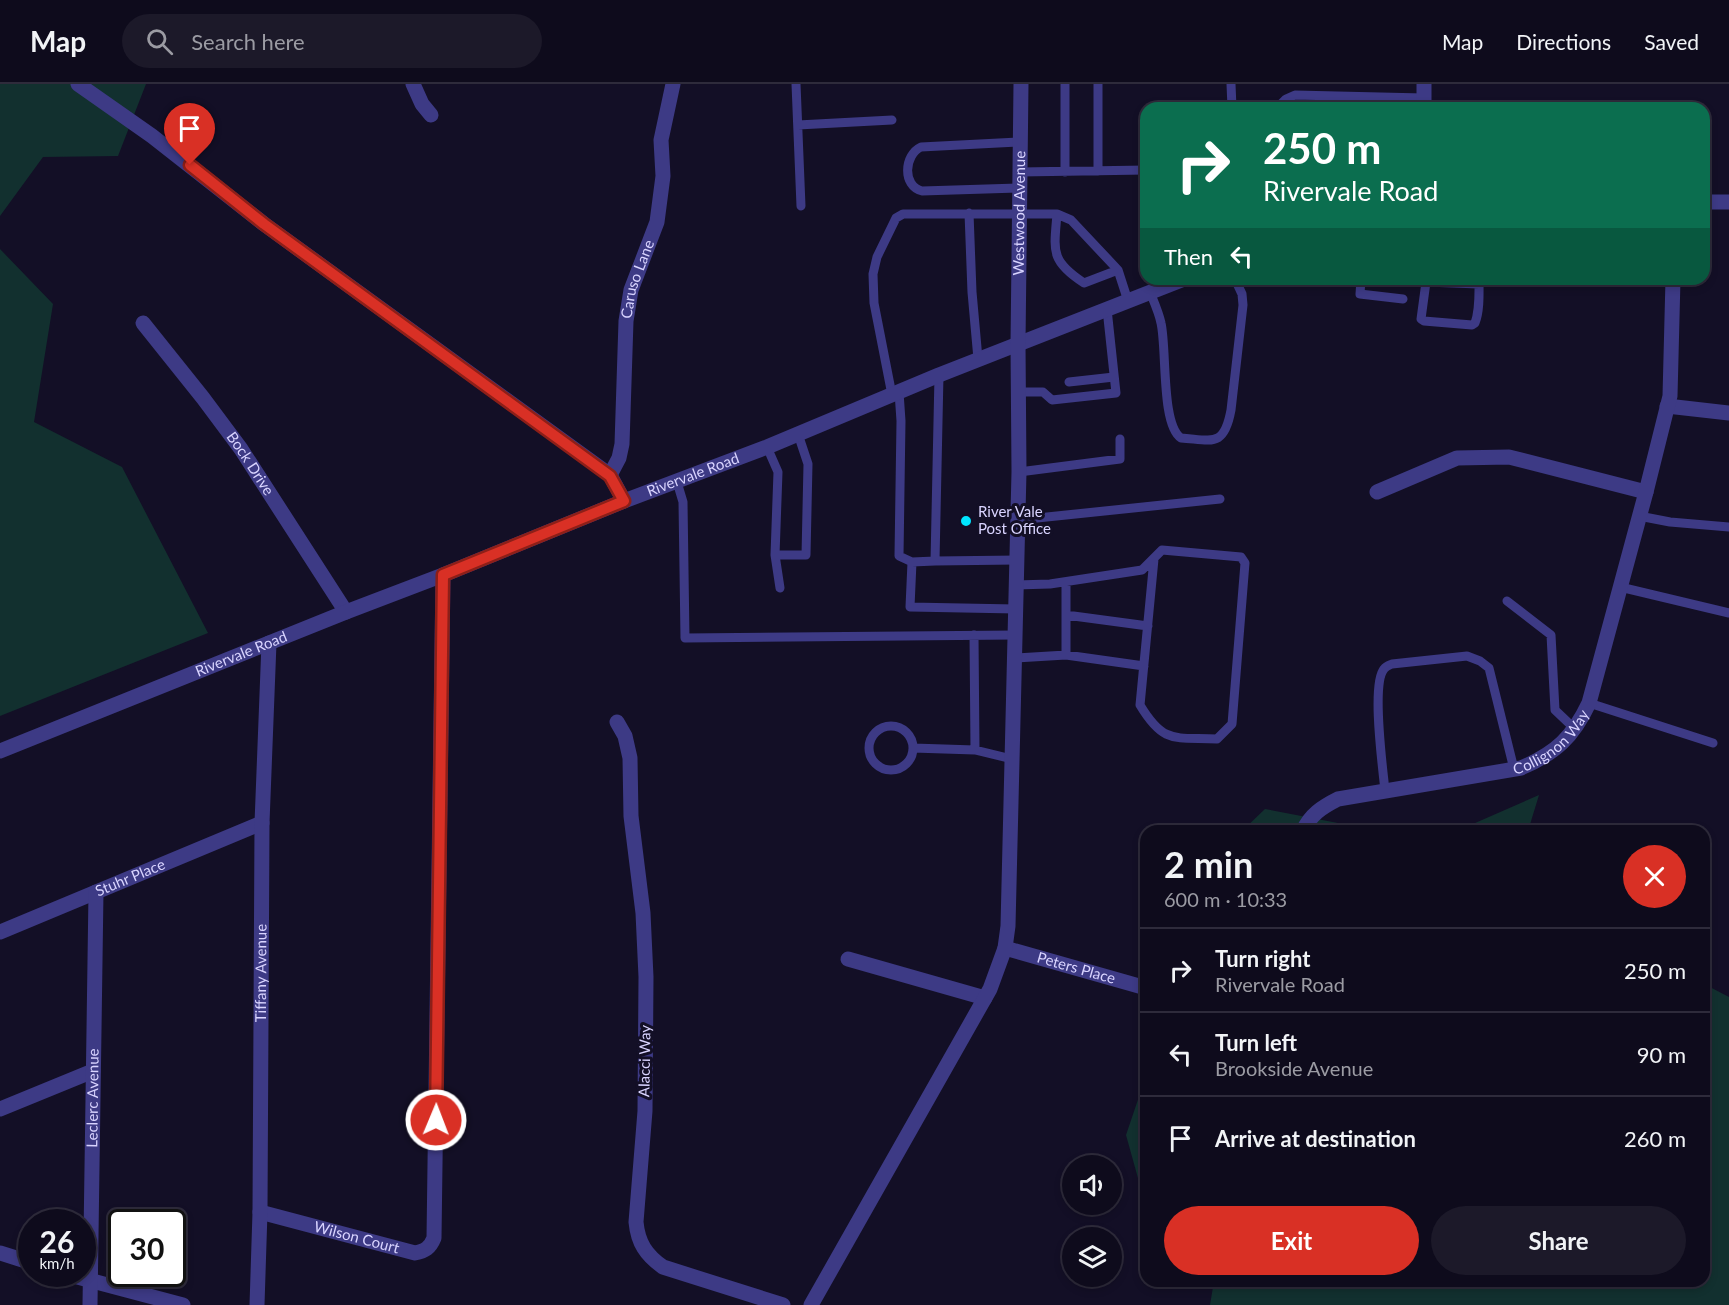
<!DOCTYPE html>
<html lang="en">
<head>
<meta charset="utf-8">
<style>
  :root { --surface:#0e0b1c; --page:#1c1929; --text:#f1f3f6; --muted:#9b9ba3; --line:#2e2b3b; --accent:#d93025 }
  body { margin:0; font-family:Lato,sans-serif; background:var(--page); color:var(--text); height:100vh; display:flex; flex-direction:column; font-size:22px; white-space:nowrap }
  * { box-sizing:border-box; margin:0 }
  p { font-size:20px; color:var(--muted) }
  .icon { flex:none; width:33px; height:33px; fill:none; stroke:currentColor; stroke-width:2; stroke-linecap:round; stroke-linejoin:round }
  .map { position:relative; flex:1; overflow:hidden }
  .details { position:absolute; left:1140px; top:741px; width:570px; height:462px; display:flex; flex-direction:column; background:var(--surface); border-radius:18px; box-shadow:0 3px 9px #0003,0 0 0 2px var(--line) }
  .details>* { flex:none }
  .guide { position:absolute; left:1140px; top:18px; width:570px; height:183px; border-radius:18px; box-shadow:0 3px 9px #0003,0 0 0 2px var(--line); background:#0b6e4f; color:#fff; overflow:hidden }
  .buttons { position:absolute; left:1062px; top:1071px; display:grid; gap:12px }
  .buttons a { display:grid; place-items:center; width:60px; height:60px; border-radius:50%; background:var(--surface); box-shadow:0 3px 9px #0003,0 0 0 2px var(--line); font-size:30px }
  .speed { position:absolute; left:18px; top:1125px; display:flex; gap:12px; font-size:30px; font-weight:700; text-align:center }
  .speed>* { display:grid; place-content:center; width:78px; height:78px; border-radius:50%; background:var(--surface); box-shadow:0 3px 9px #0003,0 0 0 2px var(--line); line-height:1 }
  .speed small { font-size:15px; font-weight:400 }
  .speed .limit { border:3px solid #111; border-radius:9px; background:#fff; color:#111 }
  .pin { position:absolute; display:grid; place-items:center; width:51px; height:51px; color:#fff; margin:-62px -26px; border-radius:50% 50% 50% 0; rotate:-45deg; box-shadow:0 0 6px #0007 }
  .pin .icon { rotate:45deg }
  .me { position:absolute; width:66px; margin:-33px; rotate:1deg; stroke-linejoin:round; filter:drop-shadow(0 0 4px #0008) }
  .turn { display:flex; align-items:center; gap:21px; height:126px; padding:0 24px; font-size:27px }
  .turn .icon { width:78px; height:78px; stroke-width:2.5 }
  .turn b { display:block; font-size:42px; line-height:51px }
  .then { display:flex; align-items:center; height:57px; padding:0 24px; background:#0003; gap:12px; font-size:22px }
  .round { display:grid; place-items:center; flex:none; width:63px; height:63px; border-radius:32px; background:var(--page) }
  .overview { display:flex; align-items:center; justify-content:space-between; height:102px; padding:0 24px }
  h1 { font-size:36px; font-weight:700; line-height:45px }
  .primary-button { display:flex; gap:12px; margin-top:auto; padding:12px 24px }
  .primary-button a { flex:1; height:69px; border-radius:36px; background:var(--accent); color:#fff; font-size:24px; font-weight:700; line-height:69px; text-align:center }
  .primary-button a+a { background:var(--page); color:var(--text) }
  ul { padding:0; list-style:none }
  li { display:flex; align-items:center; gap:18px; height:84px; padding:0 24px; border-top:2px solid var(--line) }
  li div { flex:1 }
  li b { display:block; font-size:22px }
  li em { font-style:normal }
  header { display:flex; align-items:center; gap:36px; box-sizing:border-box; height:84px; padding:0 30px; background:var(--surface); border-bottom:2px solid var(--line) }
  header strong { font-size:28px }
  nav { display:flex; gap:33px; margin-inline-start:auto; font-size:21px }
  .search { width:420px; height:54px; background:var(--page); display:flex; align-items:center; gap:15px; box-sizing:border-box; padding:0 21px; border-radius:33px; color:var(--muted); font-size:22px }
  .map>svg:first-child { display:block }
  .green { fill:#12302f }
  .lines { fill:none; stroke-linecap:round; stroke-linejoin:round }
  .service { stroke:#3d3a85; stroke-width:9 }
  .minor { stroke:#3d3a85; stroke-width:15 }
  .tertiary { stroke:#3d3a85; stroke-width:15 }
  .route-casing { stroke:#8d1f18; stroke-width:15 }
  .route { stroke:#d93025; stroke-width:10 }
  .poi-dot { fill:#00e5ff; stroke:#130f26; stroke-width:2 }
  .labels { text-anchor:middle; stroke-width:6; stroke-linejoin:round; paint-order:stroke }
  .street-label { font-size:15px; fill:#d9d4ff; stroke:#130f26 }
  .poi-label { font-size:15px; fill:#d9d4ff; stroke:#130f26; text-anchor:start }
</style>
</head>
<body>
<header>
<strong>Map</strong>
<div class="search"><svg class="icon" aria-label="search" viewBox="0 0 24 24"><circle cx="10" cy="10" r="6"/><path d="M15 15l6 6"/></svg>Search here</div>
<nav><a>Map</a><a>Directions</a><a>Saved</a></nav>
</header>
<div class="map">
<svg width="1729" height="1221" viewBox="0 0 1729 1221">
  <rect width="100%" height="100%" fill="#130f26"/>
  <path class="green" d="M0 0H146L118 72 43 73 0 132Z
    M0 165 53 220 34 338 122 383 208 549 0 632Z
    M1539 711 1528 747H1242L1265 725 1364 744 1466 743Z
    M1704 900 1729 913V1221H1210L1214 1197H1704Z
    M1146 992V1123L1126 1051Z"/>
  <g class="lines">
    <path class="service" d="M796 0 801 122
      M1231 0 1232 24
      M1277 24 1286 15 1295 11 1424 14
      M798 41 892 36
      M1098 87V0
      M1020 88 1146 86
      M1065 88V0
      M1019 104 922 107C902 102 904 71 921 63L1020 58
      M969 129 972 208 978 275
      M1057 130C1054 167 1050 177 1084 199L1118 186
      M1361 195 1360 210 1403 215
      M1479 200 1426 198 1421 235 1424 237 1472 241 1475 239C1480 226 1479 209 1479 195
      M1150 208C1154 218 1159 229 1161 239 1167 265 1161 341 1181 354 1212 356 1224 364 1231 326L1243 221 1242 210 1235 195
      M939 291 935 477 912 478 910 523 1016 525
      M1069 298 1114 293
      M899 308 901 337 899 472 912 478
      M1018 308H1043L1052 316 1116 309 1107 225
      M892 311 874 219 873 190 877 173 896 134 903 130H1057L1071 136 1118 186 1128 217
      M767 363 778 388 775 471H806L808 380 798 350
      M1019 388 1120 375V355
      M677 398 683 418 685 554 1015 551
      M1639 432 1670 438 1729 443
      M1018 436 1220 415
      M775 471 780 504
      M935 477 1017 476
      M1016 501 1050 500 1142 486 1162 466 1241 473 1245 479 1232 640 1217 655C1175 653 1164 661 1140 621L1154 475
      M1620 503 1729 529
      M1507 517 1551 551 1555 626 1575 645
      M1066 531 1148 542
      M974 551 975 666
      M1066 571V498
      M1014 574 1066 571 1144 582
      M1589 619 1713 659
      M869 664a22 22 0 1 1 44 0a22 22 0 1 1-44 0Z
      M913 664 975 666 1012 675
      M1385 707C1383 685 1371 600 1384 585 1386 582 1390 581 1392 580L1467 572 1480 577 1489 584 1514 685"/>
    <g class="minor">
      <path d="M78 0 152 52 264 140 610 391 624 417"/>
      <path d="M413 0 422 20 431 31"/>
      <path d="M1424 24V0"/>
      <path id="s1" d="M143 239 203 314 241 365 346 528"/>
      <path d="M1667 322 1729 329"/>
      <path id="s2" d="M610 391 619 374 622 360 626 237 631 206 657 138 663 92 661 56 673 0"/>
      <path d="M1377 408 1457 374 1509 373 1646 408"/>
      <path d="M617 638 625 652 630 674 631 732 643 829 646 893 645 1027 636 1138C638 1159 646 1171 663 1183L783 1221"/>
      <path id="s3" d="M1303 747C1310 731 1322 723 1338 715L1521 684C1556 669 1573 653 1589 619L1646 408 1670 312 1673 195"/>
      <path id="s4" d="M0 848 262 739"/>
      <path id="s5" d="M1005 864 1146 904"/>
      <path d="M848 875 985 914"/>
      <path d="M0 1025 93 987"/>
      <path id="s6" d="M260 1128 415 1169C425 1167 430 1164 434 1154L443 491"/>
      <path d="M0 1169 32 1179"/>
      <path d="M66 1190 183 1221"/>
      <path id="s7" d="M90 1221 96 808"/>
      <path id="s8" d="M257 1221 260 1128 262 739 269 559"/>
    </g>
    <g class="tertiary">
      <path d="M1704 118H1729"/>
      <path id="s9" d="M0 667 346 528 443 491 624 417 767 363 939 291 1184 195"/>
      <path id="s10" d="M811 1221 990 905 1005 864 1008 842 1019 388 1018 260 1021 0"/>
    </g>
  </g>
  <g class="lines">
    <defs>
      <path id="route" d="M190 81 264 140 610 392 624 417 443 491 436 1036"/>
    </defs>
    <use href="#route" class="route-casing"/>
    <use href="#route" class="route"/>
  </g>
  <circle class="poi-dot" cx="966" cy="437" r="6"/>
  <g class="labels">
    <g class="street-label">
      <text dy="5" stroke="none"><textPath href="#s10" startOffset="1142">Westwood Avenue</textPath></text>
      <text dy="5" stroke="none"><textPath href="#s2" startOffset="200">Caruso Lane</textPath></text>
      <text dy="5" stroke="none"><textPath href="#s1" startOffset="177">Bock Drive</textPath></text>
      <text dy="5" stroke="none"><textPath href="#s9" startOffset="746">Rivervale Road</textPath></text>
      <text dy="5" stroke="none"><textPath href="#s9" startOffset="260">Rivervale Road</textPath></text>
      <text dy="5" stroke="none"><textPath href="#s3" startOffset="274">Collignon Way</textPath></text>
      <text dy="5" stroke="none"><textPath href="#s4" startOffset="141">Stuhr Place</textPath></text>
      <text dy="5" stroke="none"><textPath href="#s5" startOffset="74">Peters Place</textPath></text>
      <text dy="5" stroke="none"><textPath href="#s8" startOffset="332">Tiffany Avenue</textPath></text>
      <text transform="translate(645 977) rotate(-89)" y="5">Alacci Way</text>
      <text dy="5" stroke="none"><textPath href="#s7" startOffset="207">Leclerc Avenue</textPath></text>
      <text dy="5" stroke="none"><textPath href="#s6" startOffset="100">Wilson Court</textPath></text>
    </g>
    <g class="poi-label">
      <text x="978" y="433">River Vale<tspan x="978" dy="17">Post Office</tspan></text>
    </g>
  </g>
</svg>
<div class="buttons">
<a><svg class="icon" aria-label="sound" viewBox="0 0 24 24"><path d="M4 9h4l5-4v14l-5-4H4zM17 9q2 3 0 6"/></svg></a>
<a><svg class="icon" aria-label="layers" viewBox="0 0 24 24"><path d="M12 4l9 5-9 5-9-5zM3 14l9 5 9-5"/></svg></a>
</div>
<div class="speed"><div>26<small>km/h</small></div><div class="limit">30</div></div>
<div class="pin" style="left:190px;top:81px;background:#d93025"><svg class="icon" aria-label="arrive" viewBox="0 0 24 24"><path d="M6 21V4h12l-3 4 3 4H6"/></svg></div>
<svg class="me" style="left:436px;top:1036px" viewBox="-20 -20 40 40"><circle r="17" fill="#d93025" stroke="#fff" stroke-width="3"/><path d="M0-11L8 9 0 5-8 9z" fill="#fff"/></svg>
<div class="guide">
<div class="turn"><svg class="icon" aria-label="right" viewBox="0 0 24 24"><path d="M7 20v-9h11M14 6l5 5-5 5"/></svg><div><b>250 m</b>Rivervale Road</div></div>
<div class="then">Then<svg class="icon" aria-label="left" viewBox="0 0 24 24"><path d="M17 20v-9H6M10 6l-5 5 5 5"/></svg></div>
</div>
<section class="details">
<div class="overview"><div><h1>2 min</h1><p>600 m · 10:33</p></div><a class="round" style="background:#d93025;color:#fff"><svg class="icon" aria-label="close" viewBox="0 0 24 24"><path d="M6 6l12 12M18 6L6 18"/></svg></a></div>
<ul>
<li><svg class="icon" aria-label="right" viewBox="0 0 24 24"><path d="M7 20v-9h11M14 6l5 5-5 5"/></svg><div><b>Turn right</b><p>Rivervale Road</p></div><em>250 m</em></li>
<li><svg class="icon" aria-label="left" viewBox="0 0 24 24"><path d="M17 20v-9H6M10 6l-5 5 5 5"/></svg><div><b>Turn left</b><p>Brookside Avenue</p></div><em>90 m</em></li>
<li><svg class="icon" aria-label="arrive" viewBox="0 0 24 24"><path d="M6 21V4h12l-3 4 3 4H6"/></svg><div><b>Arrive at destination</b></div><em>260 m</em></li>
</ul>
<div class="primary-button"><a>Exit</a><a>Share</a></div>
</section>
</div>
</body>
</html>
